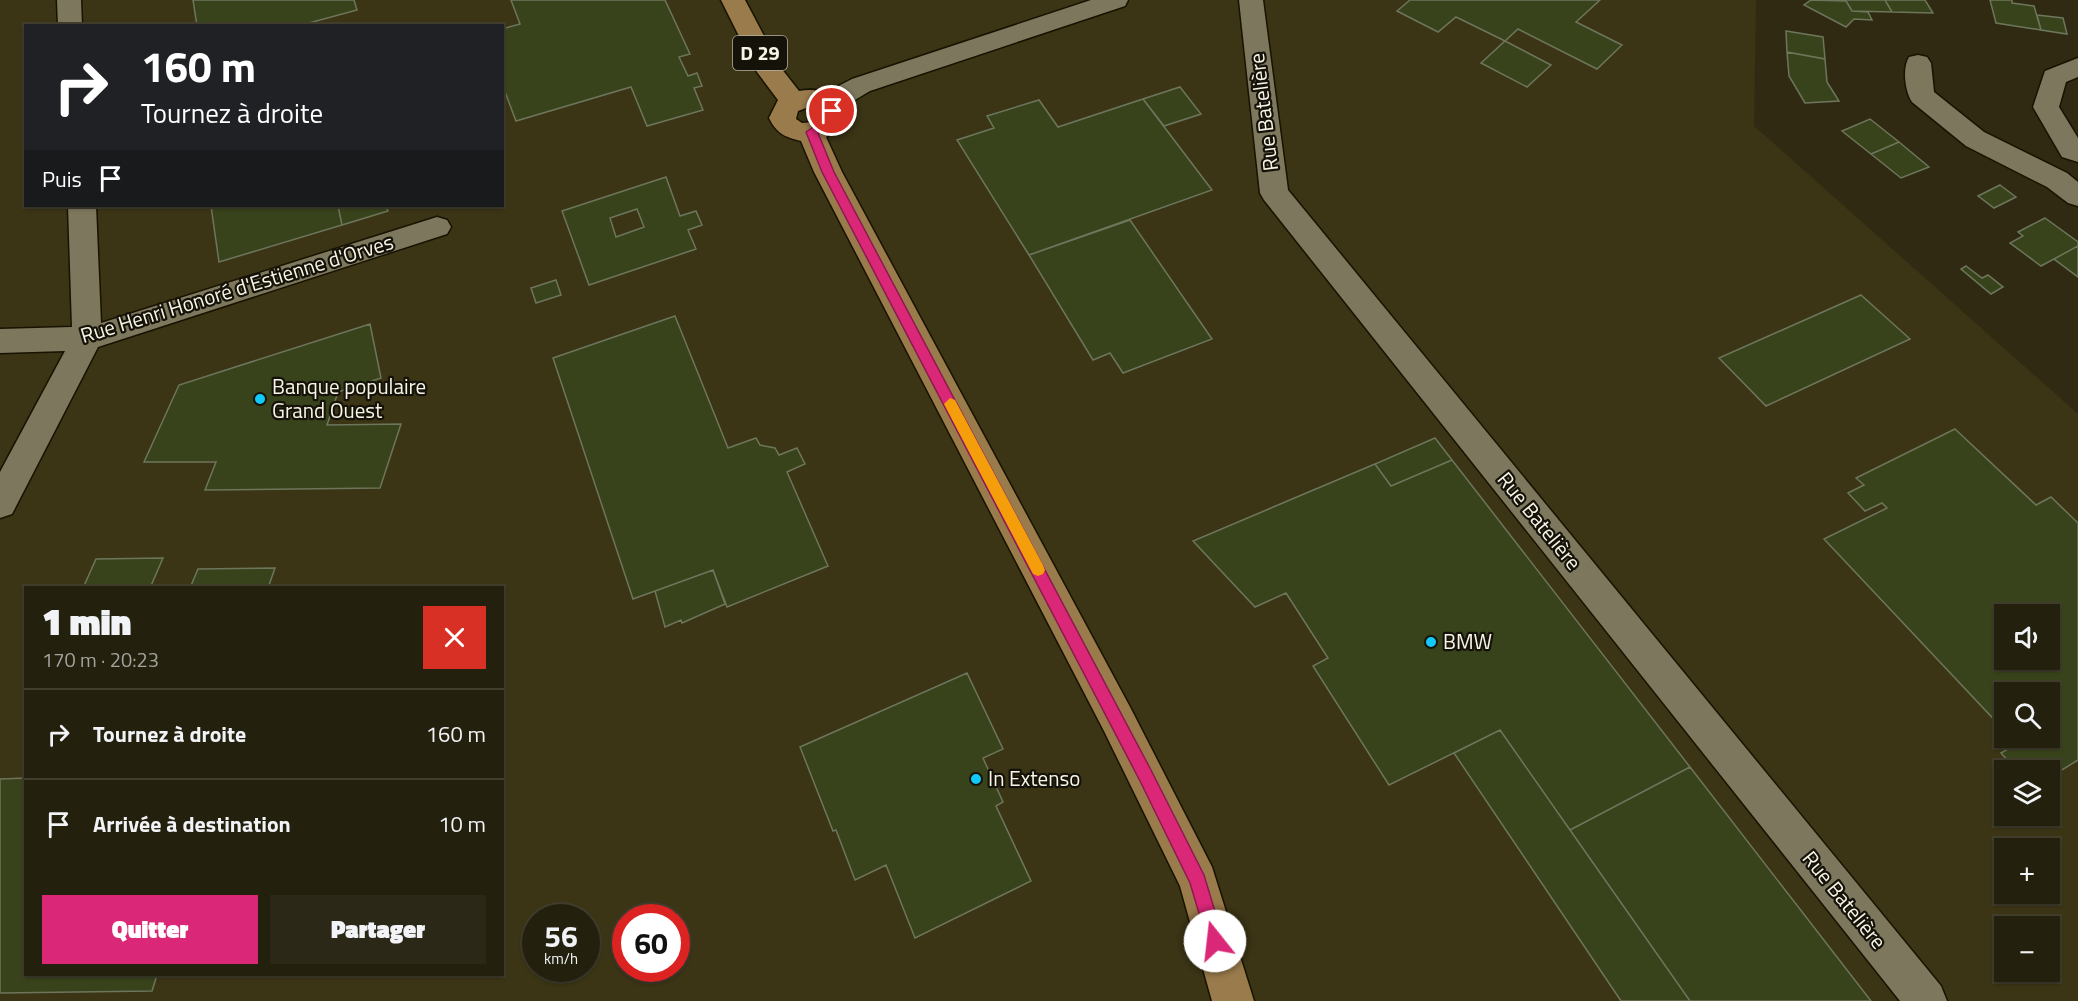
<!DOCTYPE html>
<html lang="fr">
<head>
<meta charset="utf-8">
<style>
  :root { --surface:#24200e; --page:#2c2817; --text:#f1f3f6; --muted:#a3a39e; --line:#413e2e; --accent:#db2777 }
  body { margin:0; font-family:"Titillium Web",sans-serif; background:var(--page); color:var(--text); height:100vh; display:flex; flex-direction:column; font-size:22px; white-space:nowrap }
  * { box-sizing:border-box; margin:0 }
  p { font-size:20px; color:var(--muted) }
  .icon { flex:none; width:33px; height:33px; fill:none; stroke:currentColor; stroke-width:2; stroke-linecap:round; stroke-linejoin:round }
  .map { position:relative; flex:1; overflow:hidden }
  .details { position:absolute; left:24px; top:586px; width:480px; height:390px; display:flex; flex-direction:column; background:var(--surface); border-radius:0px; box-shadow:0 2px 4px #0004,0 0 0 2px var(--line) }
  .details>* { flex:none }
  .guide { position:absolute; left:24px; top:24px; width:480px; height:183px; border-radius:0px; box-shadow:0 2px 4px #0004,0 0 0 2px var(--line); background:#202124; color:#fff; overflow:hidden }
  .controls { position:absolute; left:1994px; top:604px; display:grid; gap:12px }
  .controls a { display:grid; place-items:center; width:66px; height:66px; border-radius:0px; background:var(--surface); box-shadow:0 2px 4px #0004,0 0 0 2px var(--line); font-size:30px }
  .speed { position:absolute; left:522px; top:904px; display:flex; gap:12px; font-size:30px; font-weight:700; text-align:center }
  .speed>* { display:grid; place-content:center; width:78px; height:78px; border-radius:50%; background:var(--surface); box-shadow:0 2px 4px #0004,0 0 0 2px var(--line); line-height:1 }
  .speed small { font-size:15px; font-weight:400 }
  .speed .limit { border:9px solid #d22; background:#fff; color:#111 }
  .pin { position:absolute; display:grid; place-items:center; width:51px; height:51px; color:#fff; margin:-26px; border:3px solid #fff; border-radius:50%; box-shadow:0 2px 6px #0007 }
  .me { position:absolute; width:66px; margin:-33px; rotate:344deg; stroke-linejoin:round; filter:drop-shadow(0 0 4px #0008) }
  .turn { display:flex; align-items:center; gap:21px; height:126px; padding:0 18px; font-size:27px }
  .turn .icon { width:78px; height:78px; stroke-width:2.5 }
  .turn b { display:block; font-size:42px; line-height:51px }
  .then { display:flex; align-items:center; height:57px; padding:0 18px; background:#0003; gap:12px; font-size:22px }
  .round { display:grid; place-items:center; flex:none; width:63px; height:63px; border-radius:0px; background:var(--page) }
  .summary { display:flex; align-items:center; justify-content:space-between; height:102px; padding:0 18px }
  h1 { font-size:36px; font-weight:800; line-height:45px }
  .action { display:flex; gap:12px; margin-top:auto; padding:12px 18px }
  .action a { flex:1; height:69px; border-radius:0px; background:var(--accent); color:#fff; font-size:24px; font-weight:800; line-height:69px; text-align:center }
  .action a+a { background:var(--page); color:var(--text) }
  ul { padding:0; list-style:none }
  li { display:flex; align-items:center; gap:18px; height:90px; padding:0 18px; border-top:2px solid var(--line) }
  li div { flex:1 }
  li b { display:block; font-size:22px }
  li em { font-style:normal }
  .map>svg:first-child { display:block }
  .built { fill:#3b3415; fill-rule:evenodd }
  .building { fill:#38431b; stroke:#6d765c; stroke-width:1.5; fill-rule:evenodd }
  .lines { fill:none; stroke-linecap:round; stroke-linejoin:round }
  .minor-casing { stroke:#181300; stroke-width:3 }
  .major-casing { stroke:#181300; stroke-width:3 }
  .minor { fill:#7d775d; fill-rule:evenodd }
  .major { fill:#9a7b4b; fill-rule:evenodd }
  .route { fill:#db2777; stroke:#8e194d; stroke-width:1.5 }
  .slow { fill:#f59e0b }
  .poi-dot { fill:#11cafb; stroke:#151309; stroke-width:2 }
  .labels { text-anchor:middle; stroke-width:4.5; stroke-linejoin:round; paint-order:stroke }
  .shield { fill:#151309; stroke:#b4b1a4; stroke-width:1.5 }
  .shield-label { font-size:20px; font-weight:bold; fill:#f8f5e6 }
  .street-label { font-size:21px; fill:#f8f5e6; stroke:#151309 }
  .poi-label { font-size:21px; fill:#f8f5e6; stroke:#151309; text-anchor:start }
</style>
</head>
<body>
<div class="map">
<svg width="2078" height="1001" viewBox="0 0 2078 1001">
  <rect width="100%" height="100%" fill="#302a13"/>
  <path class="built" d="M0 0H1756L1754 126 2078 414V1001H0ZM26 26H502V206H26ZM26 588H502V975H26ZM2004 615H2049V660H2004ZM2004 693H2049V738H2004ZM2004 771H2049V816H2004ZM2004 849H2049V894H2004ZM536 918H586V969H536ZM626 918H676V969H626ZM2004 927H2049V972H2004Z"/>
  <path class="building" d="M193 0H354L357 10 298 26H197Z
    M511 0H665L690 54 679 57 688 76 697 73 702 86 694 88 703 110 647 126 631 87 516 121 502 84V29L520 24Z
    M1410 0H1600L1576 22 1622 45 1597 69 1518 29 1505 41 1456 17 1438 32 1397 11Z
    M1811 0 1846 1 1852 11 1868 12 1872 20 1854 19 1846 27 1804 5Z
    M1829 0H1885L1892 12 1852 11 1846 1Z
    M1885 0H1925L1933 13 1892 12Z
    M1990 0H2012V3L2034 6 2041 30 1996 23Z
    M2037 15 2063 18 2067 34 2041 30Z
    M1786 31 1823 37 1825 59 1787 52Z
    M1505 41 1551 65 1527 87 1481 63Z
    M1787 52 1825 59 1827 82 1839 101 1805 103 1789 76Z
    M1180 87 1201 114 1164 126 1143 99Z
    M1143 99 1212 190 1029 255 957 140 994 128 987 116 1039 100 1058 127Z
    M1870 119 1899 142 1871 154 1842 131Z
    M1899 142 1929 167 1901 178 1871 154Z
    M666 177 680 216 696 211 702 225 688 230 696 249 589 285 562 211ZM637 209 644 227 616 237 610 218Z
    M2000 185 2016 197 1994 208 1978 196Z
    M211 206H338L342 225 219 262Z
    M338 206H386L388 211 342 225Z
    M2045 218 2078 242V246L2041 266 2010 243 2023 236 2018 232Z
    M1130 220 1212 339 1123 373 1110 353 1093 360 1029 255Z
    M2078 246V277L2054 259Z
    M1966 266 1982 278 1988 275 2003 287 1991 294 1961 269Z
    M556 280 561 295 536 303 531 288Z
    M1861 295 1910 339 1766 406 1719 358Z
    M675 316 728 448 756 438 760 445 775 448 779 455 797 448 805 464 787 472 828 566 727 607 713 570 633 599 553 358Z
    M370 324 381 378 338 392 327 425 401 424 380 488 205 490 216 462H144L179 385Z
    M1955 429 2036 505 2051 497 2078 523V760L2049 778V771H2017L2001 753 2017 744 2012 738H2049V693H2004V730L1824 539 1887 508 1882 503 1865 511 1848 493 1864 485 1856 478ZM2004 615H2049V660H2004Z
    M1435 438 1452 460 1391 486 1375 464Z
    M1452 460 1690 767 1570 830 1500 730 1389 785 1313 666 1328 658 1286 593 1255 607 1193 541 1375 464 1391 486Z
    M163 558 150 588H83L96 559Z
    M275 568 268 588H190L198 569Z
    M713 570 725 604 682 623 681 620 665 627 655 591Z
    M967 673 1003 749 983 758 1003 802 996 806 1031 881 915 938 886 865 855 880 836 830 833 831 800 747Z
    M1500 730 1570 830 1690 1001H1621L1454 753Z
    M1690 767 1871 1001H1690L1570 830Z
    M26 778V975H157L152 991 0 993V779Z"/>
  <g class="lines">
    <defs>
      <path id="minor" d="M57 0H81L82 26H58Z
        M1091 0H1128L1125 6 870 91C854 100 835 115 817 109L813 103 817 97 852 79Z
        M1239 0H1263L1288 190 1941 986 1947 1001H1900L1264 200 1260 193Z
        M1918 55 1927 57 1931 63 1934 92 1984 132 2067 173 2078 182V206L2068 203 2047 187 1966 146 1912 102C1905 92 1902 68 1909 57Z
        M2078 58V77L2066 82 2059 107 2078 138V162L2062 157 2033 107 2045 71Z
        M68 206H96L101 323 437 217 447 220 451 227 447 234 98 347 12 514 0 518V472L65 351 0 353V329L72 327Z"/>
      <path id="major" d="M721 0H745L781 68 799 91C819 87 835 94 845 111L838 128 826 137 842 172 1130 707 1212 867 1254 1001H1212L1180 886 1104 731 814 172 801 141C785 137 777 134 769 118L778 100 757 72ZM809 107 818 113 813 122 802 123 796 119 798 111Z"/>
    </defs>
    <use href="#minor" class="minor-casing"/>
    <use href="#major" class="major-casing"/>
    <use href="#minor" class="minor"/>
    <use href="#major" class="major"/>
  </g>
  <path class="route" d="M832 107 837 111 831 126 818 133 834 172 1151 770 1204 875 1224 941 1221 947 1215 949 1209 947 1190 883 1140 781 822 172 806 132 822 121 828 108Z"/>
  <path class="slow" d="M950 398 955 400 1043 565 1045 570 1043 574 1038 576 1033 574 944 404Z"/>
  <g class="poi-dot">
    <circle cx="260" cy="399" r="6"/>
    <circle cx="1431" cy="642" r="6"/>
    <circle cx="976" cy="779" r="6"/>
  </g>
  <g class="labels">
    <rect class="shield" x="733" y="36" width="54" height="34" rx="4.5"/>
    <g class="shield-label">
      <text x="760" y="60">D 29</text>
    </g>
    <g class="street-label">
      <text transform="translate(1264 112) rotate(-97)" y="7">Rue Batelière</text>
      <text transform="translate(237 289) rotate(-17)" y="7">Rue Henri Honoré d'Estienne d'Orves</text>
      <text transform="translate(1539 521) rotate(51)" y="7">Rue Batelière</text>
      <text transform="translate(1844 900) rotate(51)" y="7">Rue Batelière</text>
    </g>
    <g class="poi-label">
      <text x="272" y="394">Banque populaire<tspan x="272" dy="24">Grand Ouest</tspan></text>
      <text x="1443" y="649">BMW</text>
      <text x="988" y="786">In Extenso</text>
    </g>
  </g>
</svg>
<div class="controls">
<a><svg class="icon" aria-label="sound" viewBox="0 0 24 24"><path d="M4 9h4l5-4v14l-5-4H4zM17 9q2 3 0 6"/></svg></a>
<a><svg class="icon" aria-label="search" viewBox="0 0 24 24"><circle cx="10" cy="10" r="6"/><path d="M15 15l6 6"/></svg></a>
<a><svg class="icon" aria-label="layers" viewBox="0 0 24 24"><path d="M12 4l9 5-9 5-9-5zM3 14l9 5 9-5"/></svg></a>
<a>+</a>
<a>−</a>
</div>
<div class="speed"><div>56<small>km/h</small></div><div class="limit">60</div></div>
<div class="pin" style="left:832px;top:111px;background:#d93025"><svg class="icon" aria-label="arrive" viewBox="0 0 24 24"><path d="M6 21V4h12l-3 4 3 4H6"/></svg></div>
<svg class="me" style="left:1215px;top:941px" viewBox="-20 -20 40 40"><circle r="19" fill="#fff"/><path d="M0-13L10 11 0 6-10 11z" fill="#db2777"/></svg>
<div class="guide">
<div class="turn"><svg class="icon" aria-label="right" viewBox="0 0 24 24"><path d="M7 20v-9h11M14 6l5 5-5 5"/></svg><div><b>160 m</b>Tournez à droite</div></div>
<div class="then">Puis<svg class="icon" aria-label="arrive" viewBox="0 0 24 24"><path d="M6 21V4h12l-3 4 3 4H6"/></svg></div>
</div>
<section class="details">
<div class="summary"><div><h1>1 min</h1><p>170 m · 20:23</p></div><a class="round" style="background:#d93025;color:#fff"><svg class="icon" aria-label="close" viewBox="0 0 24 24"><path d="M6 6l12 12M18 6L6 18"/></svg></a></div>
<ul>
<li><svg class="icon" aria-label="right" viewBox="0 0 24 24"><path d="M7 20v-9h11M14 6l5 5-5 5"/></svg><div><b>Tournez à droite</b></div><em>160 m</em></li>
<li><svg class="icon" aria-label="arrive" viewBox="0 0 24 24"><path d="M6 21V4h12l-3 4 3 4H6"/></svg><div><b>Arrivée à destination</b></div><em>10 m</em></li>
</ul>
<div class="action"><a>Quitter</a><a>Partager</a></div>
</section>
</div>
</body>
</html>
